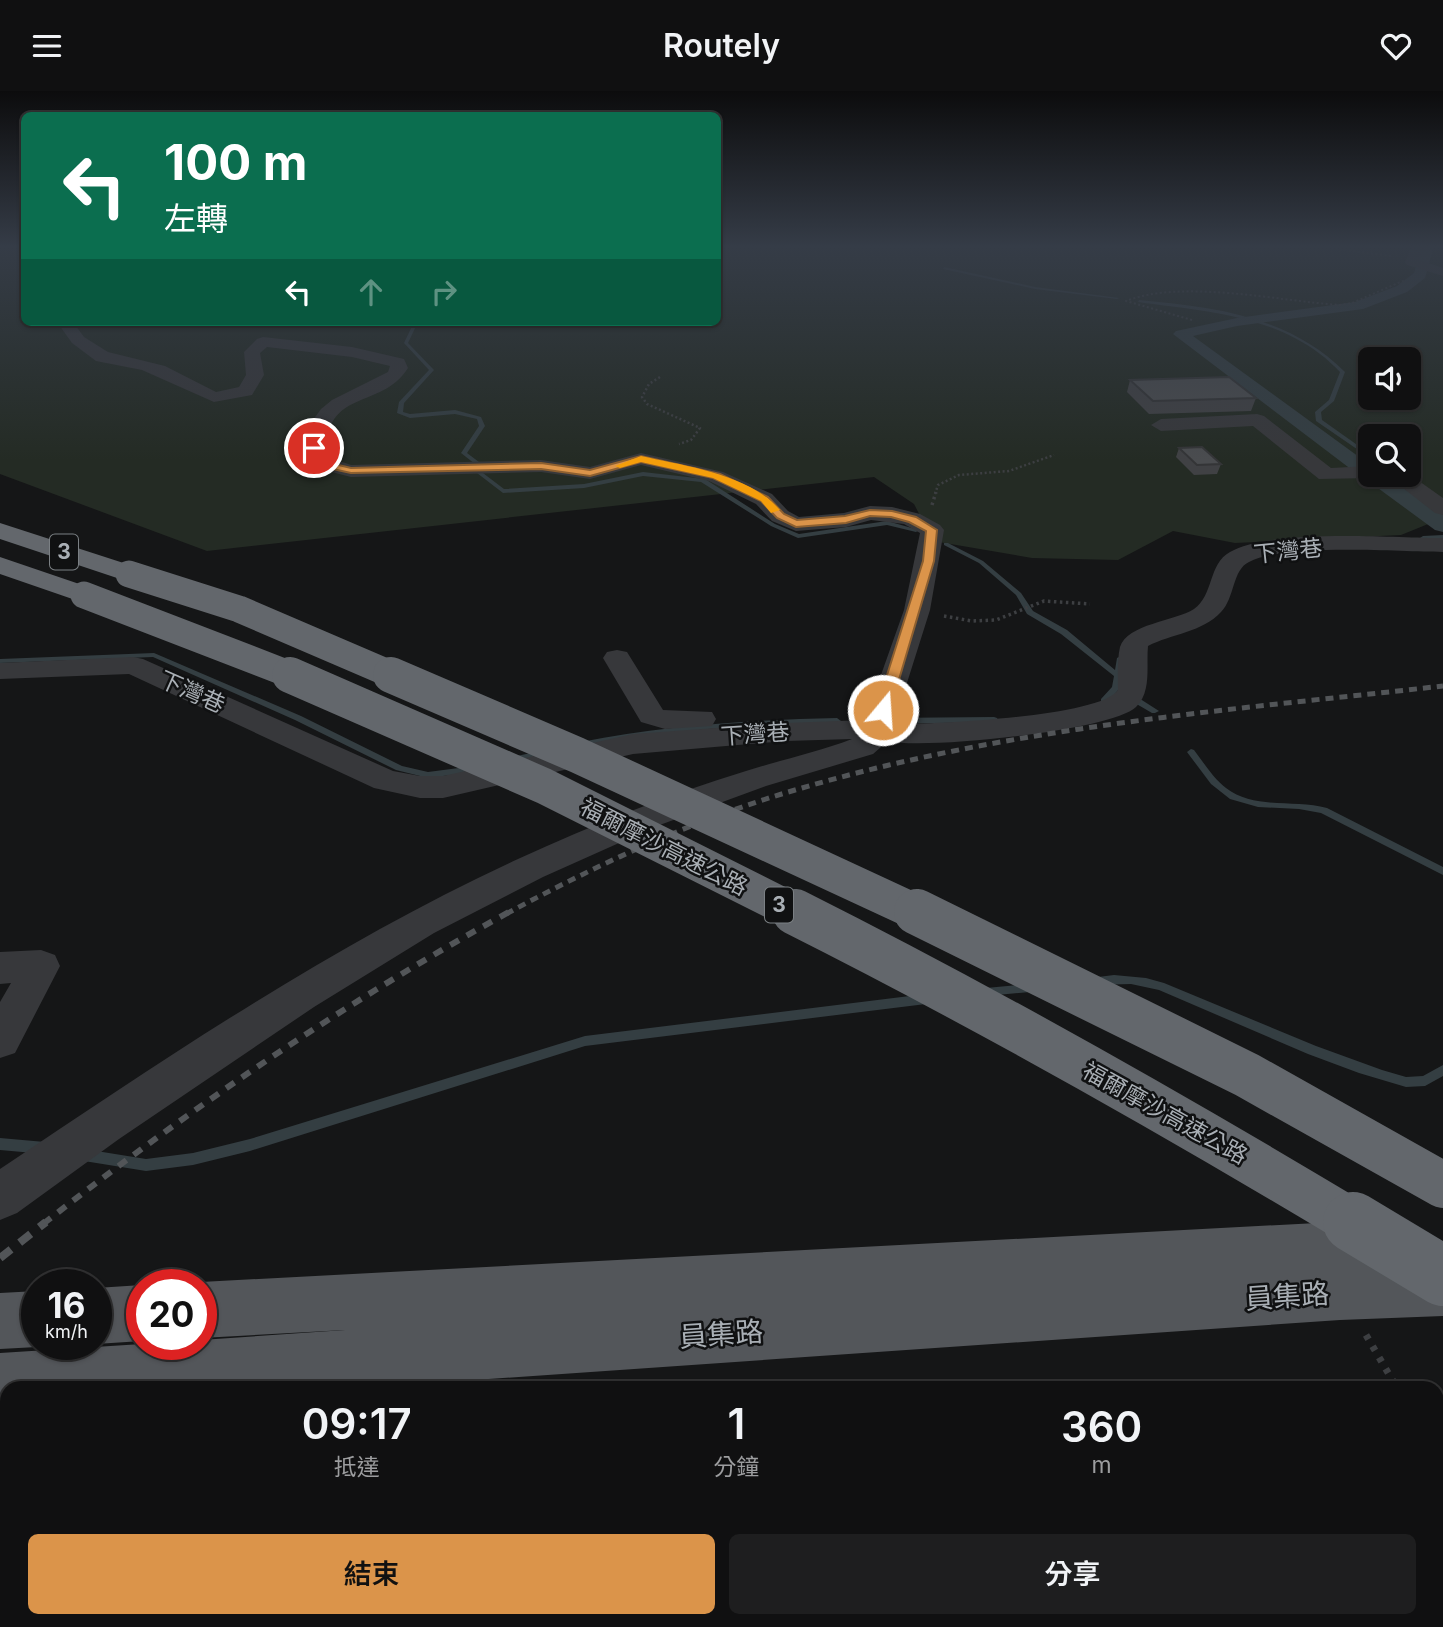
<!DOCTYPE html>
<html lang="zh-TW">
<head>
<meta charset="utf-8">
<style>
  :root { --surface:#101011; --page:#1e1e1f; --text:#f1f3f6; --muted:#9c9d9f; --line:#303031; --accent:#db944a }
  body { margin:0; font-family:Inter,"Noto Sans TC",sans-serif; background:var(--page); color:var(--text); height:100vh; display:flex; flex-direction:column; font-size:26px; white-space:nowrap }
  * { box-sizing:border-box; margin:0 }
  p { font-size:23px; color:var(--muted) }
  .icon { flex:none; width:38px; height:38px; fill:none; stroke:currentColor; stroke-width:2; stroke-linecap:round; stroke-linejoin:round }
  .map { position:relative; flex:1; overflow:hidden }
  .details { position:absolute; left:0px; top:1290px; width:1444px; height:247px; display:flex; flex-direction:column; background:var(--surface); border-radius:21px 21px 0 0; box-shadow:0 2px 5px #0004,0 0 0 2px var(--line) }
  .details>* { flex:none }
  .top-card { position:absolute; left:21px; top:21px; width:700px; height:214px; border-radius:10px; box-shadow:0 2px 5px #0004,0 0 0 2px var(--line); background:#0b6e4f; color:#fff; overflow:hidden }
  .controls { position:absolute; left:1358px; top:256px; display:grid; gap:14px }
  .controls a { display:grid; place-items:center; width:63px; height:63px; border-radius:10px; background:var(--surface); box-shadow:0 2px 5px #0004,0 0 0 2px var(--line); font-size:35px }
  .speed { position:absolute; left:21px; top:1178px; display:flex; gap:14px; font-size:35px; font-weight:700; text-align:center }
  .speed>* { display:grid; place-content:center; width:91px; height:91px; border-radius:50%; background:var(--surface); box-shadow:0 2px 5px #0004,0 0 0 2px var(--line); line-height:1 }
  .speed small { font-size:18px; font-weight:400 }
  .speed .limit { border:10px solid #d22; background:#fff; color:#111 }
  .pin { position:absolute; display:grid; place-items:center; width:60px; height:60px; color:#fff; margin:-30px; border:4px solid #fff; border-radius:50%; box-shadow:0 2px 7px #0007 }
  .me { position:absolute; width:77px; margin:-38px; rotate:18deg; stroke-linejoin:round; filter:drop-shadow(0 0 5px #0008) }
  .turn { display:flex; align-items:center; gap:24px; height:147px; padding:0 28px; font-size:32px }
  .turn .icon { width:91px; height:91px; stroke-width:2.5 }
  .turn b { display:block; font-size:49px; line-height:60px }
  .lanes { display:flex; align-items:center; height:66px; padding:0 28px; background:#0003; justify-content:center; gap:35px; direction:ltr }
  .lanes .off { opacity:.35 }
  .eta { display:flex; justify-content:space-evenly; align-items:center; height:119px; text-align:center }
  .eta b { font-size:42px; font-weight:600; line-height:49px }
  .action { display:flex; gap:14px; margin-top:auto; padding:14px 28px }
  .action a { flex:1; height:80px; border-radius:10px; background:var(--accent); color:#111; font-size:28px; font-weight:600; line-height:80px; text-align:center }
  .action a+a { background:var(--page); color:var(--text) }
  header { display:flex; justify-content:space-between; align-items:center; height:91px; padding:0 28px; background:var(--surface); font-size:32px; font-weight:600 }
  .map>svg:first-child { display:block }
  .green { fill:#242b24; fill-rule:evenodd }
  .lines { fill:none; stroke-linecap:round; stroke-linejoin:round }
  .stream { fill:#343e42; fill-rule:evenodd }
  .canal { fill:#343e42; fill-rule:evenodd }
  .path-far3 { stroke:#3d3f42; stroke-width:2; stroke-dasharray:2 2.5; stroke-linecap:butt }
  .path-far2 { stroke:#3d3f42; stroke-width:2.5; stroke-dasharray:2 2.5; stroke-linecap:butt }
  .path-far1 { stroke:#3d3f42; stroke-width:3.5; stroke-dasharray:2.5 3.5; stroke-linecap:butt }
  .path { stroke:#3d3f42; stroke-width:7; stroke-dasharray:5 8; stroke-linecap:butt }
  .minor { fill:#37383b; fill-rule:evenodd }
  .major { fill:#53565a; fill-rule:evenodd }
  .highway { fill:#63676c; fill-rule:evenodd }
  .rail-far2 { stroke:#525558; stroke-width:5; stroke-dasharray:8 6; stroke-linecap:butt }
  .rail-far1 { stroke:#525558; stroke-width:6; stroke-dasharray:10 9; stroke-linecap:butt }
  .rail { stroke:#525558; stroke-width:8; stroke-dasharray:14 11; stroke-linecap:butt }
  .highway-bridge-far3 { stroke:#63676c; stroke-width:27 }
  .highway-bridge-far2 { stroke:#63676c; stroke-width:36 }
  .highway-bridge-far1 { stroke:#63676c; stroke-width:46 }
  .highway-bridge { stroke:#63676c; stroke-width:60 }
  .wall { fill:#404144 }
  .building { fill:#4a4c4f; stroke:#343537; stroke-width:2 }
  .route { fill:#db944a; stroke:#8e6030; stroke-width:2 }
  .slow { fill:#f59e0b }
  .labels { text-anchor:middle; stroke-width:5; stroke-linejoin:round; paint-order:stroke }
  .shield { fill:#101112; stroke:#7b8084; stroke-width:2 }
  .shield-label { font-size:21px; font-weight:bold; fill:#a9afb5 }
  .street-label { font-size:23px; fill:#a9afb5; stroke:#101112 }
  .near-street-label { font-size:28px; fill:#a9afb5; stroke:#101112 }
</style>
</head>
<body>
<header><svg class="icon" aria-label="menu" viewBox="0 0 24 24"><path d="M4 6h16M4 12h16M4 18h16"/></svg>Routely<svg class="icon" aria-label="heart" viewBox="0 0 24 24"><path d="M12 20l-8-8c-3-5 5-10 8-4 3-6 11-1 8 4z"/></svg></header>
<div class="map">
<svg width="1443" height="1536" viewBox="0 0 1443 1536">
  <rect width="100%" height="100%" fill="#151617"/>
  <path class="green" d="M0 155H24V231H718V155H1443V427L1401 444 1235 452 1173 440 1118 469 1032 467 933 450 914 413 874 386 207 460 0 383ZM1370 268H1409V306H1370ZM1370 345H1409V383H1370Z"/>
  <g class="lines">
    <path class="stream" d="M944 176 1035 196 1119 207 1117 208 1035 198 943 178Z
      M1139 209C1215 216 1289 225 1345 281L1334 310 1321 321 1322 329 1370 363V367L1316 330 1315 321 1329 309 1340 281C1334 275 1327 268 1320 263 1267 223 1201 220 1138 211Z
      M414 231H418L408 252 434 279 404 312 403 321 410 323 455 319 481 326 485 335 467 362 479 371V373H475L461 362 479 335 477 328 455 323 410 327 397 322 399 311 429 279 404 252Z
      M479 379 504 398 584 393 643 381 705 388 775 433 799 443 887 430 919 439 916 441 887 434 798 447 771 435 701 391 643 385 584 397 503 402 477 382 476 381Z
      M1443 444V448L1423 449 1420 447 1423 445Z
      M944 452H948L983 470 1021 502 1033 520 1067 539 1115 579 1117 567 1121 565H1124L1125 567 1120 597 1107 612H1101V608L1112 596 1114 585 1061 543 1027 523 1016 504 979 472 944 454Z
      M154 562 301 625 402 675 428 681 474 675 478 678 474 681 428 687 396 679 295 629 153 566 0 572V568Z
      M1128 604H1134L1159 620 1155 622H1152L1128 608Z
      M994 626 997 627 998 629 997 631 883 633 879 630 883 627Z
      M837 627 841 630 840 632 708 638 644 645 581 657 577 654 581 651C666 634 751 629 837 627Z
      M1191 658 1194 659C1204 672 1213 687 1226 697 1254 719 1295 708 1327 717L1443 776V784L1321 722 1299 718 1258 716 1230 708 1211 693 1187 661Z
      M545 659 549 662 548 664 512 672 508 669 512 666Z
      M1114 884 1146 887 1164 892 1316 955 1382 979 1406 986 1423 985 1443 974V985L1425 995 1406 996 1359 982 1308 963 1159 899 1131 893 1094 894 1090 893 1089 890 1090 887Z
      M1030 893 1034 894 1035 897 1034 900 1030 901 986 905 982 904 981 901 982 898 986 897Z
      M926 903 930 905 932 908 930 911 926 913 585 955 250 1060 193 1074 146 1080 84 1070 80 1068 78 1064 80 1060 84 1058 146 1068 193 1062 250 1048 585 945Z
      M0 1047 45 1051 49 1053 51 1057 49 1061 45 1063 0 1059Z"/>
    <path class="canal" d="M1422 155H1434L1425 187 1407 201 1363 218 1237 235 1193 245 1366 371 1369 375 1366 379H1352L1173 243 1176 240 1237 227 1355 211 1397 195 1414 182Z
      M1373 383 1385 384 1443 424V441L1435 439 1371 392 1368 388Z"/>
    <path class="path-far3" d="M1313 155 1391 165
      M1192 229 1126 210C1182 188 1279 210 1340 214L1352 212 1405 189"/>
    <path class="path-far2" d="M660 286 649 293 642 306 647 313 700 337 691 349 679 353
      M935 403 938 394 959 384 1009 380 1054 364"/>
    <path class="path-far1" d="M932 414 936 401
      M944 525 972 530 996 529 1044 510 1090 513"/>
    <path class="path" d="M1366 1244 1397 1297
      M1437 1364 1443 1375"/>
    <path class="minor" d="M1412 155H1424L1419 169 1443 177V185L1407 174 1405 171Z
      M57 231H73L84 246 108 261 165 275 216 301 239 296 246 284 244 261 257 248 263 246 352 256 404 268 408 277C381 320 326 295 325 365L351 374 541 369 590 376 641 362 723 381 772 403 788 420 799 426 844 422 870 415 892 416 920 423 940 434 944 439 930 519 894 633H897C934 633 1100 626 1118 599 1118 586 1117 569 1120 556 1127 533 1175 530 1194 518 1214 504 1208 473 1230 461 1273 437 1392 447 1443 447V461C1398 461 1286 452 1249 471 1232 479 1235 507 1221 521 1203 541 1171 543 1148 555 1146 575 1152 600 1136 616 1111 640 922 659 888 650L873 663 766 695 657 735 543 786 434 842 314 916 119 1048 17 1122 0 1129V1078C167 966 335 852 518 768 592 734 668 704 746 680 781 669 818 661 852 648L786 650 633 663 443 707H420L374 697 129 583 0 588V572L133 566 143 568 393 680 420 685H443L633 643 786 632 865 629 904 519 920 442 904 433 871 429 846 436 796 440 772 430 756 413 709 390 641 374 590 388 541 381 351 386 316 377 308 371 305 367 306 348 310 333 321 318 332 309 388 281 390 275 352 266 267 256 260 262 264 284 252 304 214 311 142 279 96 270 72 252Z
      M1257 323 1264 325 1331 377 1370 375V383H1379L1370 387 1319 388 1253 335 1161 340 1151 334 1161 328Z
      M1385 383H1409L1443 407V424L1435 422Z
      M617 559 627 561 663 619 712 621 716 628 712 635 665 638 641 631 603 567 607 561Z
      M41 859 55 864 60 875 15 962 0 967V911L11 892 0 893V861Z"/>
    <path class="major" d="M1392 1128 1411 1136 1419 1155 1413 1170 1443 1169V1225L1340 1229 360 1297H7V1321L0 1322V1262L142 1253H201V1249L345 1239 201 1247V1194H194L201 1191Z
      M142 1194V1250L96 1253H95L96 1197Z
      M37 1200V1253H45L37 1256 0 1258V1202Z"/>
    <path class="highway" d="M0 432 139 477 143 483 139 489 129 491 0 448Z
      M0 466 94 498 98 504 94 510 84 512 0 483Z"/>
    <path class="rail-far2" d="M506 823C600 772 700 726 802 697 1010 636 1229 619 1443 595"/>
    <path class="rail-far1" d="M43 1133C191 1017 345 911 509 821"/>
    <path class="rail" d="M0 1167 46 1131"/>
    <path class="highway-bridge-far3" d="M129 483 239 518 395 585
      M84 504 294 585"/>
    <path class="highway-bridge-far2" d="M290 584 544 695 799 823
      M391 584 577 664 920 823"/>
    <path class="highway-bridge-far1" d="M795 821C986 917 1173 1023 1356 1133
      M917 821 1247 984 1443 1094"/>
    <path class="highway-bridge" d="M1353 1131 1443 1185"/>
  </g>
  <path class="wall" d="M1130 289 1256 307 1251 320 1149 323 1127 301Z
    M1179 357 1221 373 1217 383 1194 384 1176 366Z
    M823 1530H958L961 1536H825Z
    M982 1530H1085L1087 1536H984Z
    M1151 1530H1285L1288 1536H1154Z"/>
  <path class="building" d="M1229 286 1256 307 1153 310 1130 289Z
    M1202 356 1221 373 1197 374 1179 357Z
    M828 1530H958L961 1536H830Z
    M992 1530H1085L1087 1536H994Z
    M1167 1530H1285L1288 1536H1170Z"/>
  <linearGradient id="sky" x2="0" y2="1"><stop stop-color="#0c0c0d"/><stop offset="0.42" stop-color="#353c47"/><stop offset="1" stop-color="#353c47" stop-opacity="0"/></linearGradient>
  <rect width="1443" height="370" fill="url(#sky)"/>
  <path class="route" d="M314 354 319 357V366L326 371 351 377 541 372 590 379 641 365 720 383 768 406 784 423 797 429 845 425 870 419 892 420 916 426 937 439 934 470 890 619 883 623 876 619 923 470 926 440 909 431 891 426 870 425 846 432 796 436 777 427 761 410 713 387 641 371 590 385 541 378 351 382 319 375 310 367 309 357Z"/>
  <path class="slow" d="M641 365C685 375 749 383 780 419L771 422 761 410 713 387 641 371 620 377 615 375Z"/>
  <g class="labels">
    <g class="shield">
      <rect x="50" y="443.5" width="28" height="35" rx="5"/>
      <rect x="765" y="796.5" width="28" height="35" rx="5"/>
    </g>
    <g class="shield-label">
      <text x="64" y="468">3</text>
      <text x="779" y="821">3</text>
    </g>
    <g class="street-label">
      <text transform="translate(1288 460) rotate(-6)" y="8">下灣巷</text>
      <text transform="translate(192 601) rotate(24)" y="8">下灣巷</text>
      <text transform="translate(755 643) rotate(-4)" y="8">下灣巷</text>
      <text transform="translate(664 756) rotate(27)" y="8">福爾摩沙高速公路</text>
      <text transform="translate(1165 1022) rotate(29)" y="8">福爾摩沙高速公路</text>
    </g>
    <g class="near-street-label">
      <text transform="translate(1287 1205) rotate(-4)" y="10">員集路</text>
      <text transform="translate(721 1243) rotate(-4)" y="10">員集路</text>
    </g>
  </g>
</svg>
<div class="controls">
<a><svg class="icon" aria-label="sound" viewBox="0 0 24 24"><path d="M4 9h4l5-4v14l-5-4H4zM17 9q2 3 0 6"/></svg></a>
<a><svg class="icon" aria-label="search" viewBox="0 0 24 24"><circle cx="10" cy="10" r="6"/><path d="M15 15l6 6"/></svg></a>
</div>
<div class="speed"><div>16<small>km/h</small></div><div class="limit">20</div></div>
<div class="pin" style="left:314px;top:357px;background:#d93025"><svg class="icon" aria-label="arrive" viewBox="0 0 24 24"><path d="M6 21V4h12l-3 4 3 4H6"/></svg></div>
<svg class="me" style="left:883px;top:619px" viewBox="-20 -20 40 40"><circle r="17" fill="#db944a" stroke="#fff" stroke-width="3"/><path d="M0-11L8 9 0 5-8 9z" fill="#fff"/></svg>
<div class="top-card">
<div class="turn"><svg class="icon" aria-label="left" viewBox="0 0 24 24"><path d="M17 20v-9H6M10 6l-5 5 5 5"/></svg><div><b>100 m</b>左轉</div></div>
<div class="lanes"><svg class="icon" aria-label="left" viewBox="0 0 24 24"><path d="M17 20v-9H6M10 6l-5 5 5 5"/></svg><svg class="icon off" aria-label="ahead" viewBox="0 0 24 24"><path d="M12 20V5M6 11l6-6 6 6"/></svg><svg class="icon off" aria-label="right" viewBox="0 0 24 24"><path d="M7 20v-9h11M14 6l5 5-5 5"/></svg></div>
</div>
<section class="details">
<div class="eta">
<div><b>09:17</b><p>抵達</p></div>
<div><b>1</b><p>分鐘</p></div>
<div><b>360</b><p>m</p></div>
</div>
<div class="action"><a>結束</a><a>分享</a></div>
</section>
</div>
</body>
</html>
